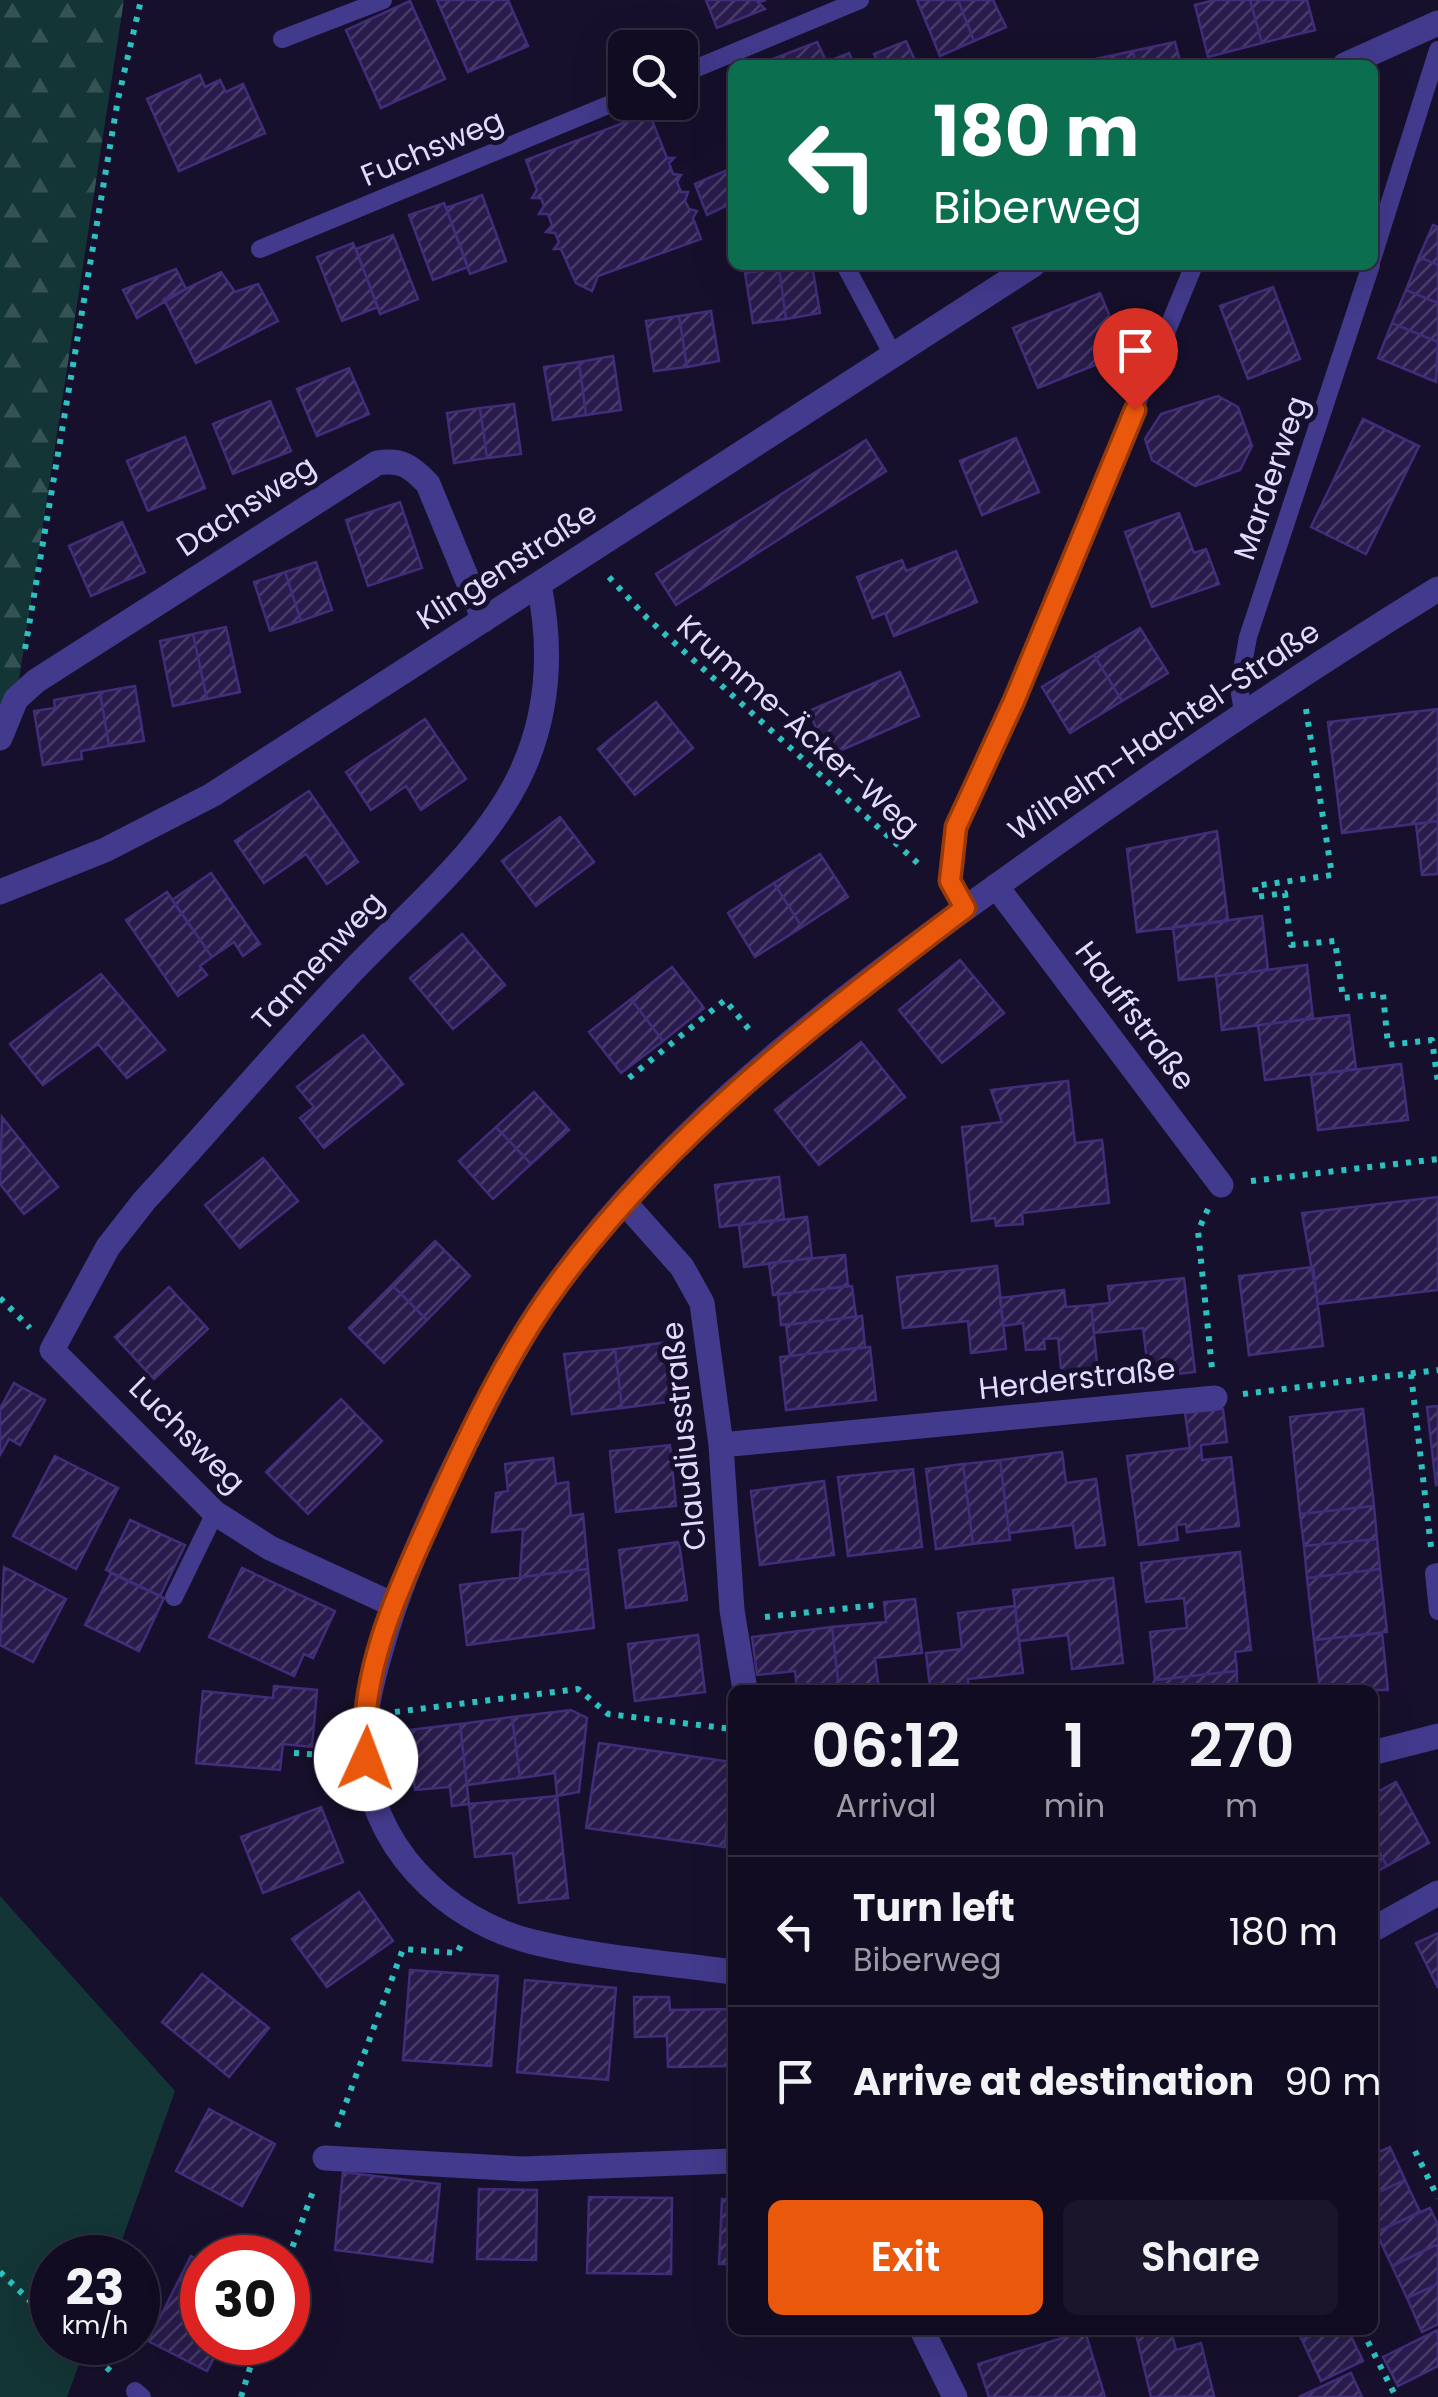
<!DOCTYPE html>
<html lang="en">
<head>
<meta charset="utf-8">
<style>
  :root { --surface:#110c21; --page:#1a152a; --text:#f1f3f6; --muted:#9c9ba5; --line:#302c3f; --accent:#ea580c }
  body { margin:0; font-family:Poppins,sans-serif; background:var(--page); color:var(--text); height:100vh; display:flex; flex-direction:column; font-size:38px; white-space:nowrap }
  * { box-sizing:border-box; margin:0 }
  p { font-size:32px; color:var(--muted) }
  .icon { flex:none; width:55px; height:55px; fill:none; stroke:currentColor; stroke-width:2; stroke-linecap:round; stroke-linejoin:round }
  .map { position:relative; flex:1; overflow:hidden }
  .sheet { position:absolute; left:728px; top:1685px; width:650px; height:650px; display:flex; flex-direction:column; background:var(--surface); border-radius:15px; box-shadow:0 10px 40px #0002,0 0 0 2px var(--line) }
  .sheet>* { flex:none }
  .top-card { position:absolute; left:728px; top:60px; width:650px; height:210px; border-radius:15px; box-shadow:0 10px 40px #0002,0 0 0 2px var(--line); background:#0b6e4f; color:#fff; overflow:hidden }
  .controls { position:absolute; left:608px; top:30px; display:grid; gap:20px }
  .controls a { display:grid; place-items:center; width:90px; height:90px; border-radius:15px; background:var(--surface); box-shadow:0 10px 40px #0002,0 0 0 2px var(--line); font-size:50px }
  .speed { position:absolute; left:30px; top:2235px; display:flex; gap:20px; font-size:50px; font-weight:700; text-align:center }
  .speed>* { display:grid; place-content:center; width:130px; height:130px; border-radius:50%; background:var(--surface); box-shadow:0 10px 40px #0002,0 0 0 2px var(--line); line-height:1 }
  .speed small { font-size:25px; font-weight:400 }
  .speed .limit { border:15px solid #d22; background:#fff; color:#111 }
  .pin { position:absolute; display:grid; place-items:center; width:85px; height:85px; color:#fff; margin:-102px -42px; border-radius:50% 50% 50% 0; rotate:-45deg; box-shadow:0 0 10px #0007 }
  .pin .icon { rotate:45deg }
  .me { position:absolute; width:110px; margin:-55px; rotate:2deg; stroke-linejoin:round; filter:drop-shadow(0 0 8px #0008) }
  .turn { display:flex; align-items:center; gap:35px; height:210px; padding:0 40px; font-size:45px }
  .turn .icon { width:130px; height:130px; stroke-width:2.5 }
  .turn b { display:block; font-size:70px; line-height:85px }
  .eta { display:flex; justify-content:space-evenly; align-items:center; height:170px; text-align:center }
  .eta b { font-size:60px; font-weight:600; line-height:70px }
  .action { display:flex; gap:20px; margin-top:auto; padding:20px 40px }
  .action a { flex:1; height:115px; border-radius:15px; background:var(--accent); color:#fff; font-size:40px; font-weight:600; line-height:115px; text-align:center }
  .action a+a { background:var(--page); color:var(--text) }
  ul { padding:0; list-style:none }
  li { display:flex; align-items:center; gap:30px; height:150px; padding:0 40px; border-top:2px solid var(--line) }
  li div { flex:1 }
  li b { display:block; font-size:38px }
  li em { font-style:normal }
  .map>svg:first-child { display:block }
  .grass { fill:#133536 }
  .forest { fill:url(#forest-firs) }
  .building { fill:url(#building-hatch); stroke:#412d7a; stroke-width:2.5 }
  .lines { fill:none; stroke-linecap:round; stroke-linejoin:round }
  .path { stroke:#2dc1c1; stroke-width:6; stroke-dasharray:5 8; stroke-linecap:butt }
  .service { stroke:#423a8c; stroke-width:18 }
  .minor { stroke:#423a8c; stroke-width:25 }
  .route-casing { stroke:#983908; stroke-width:25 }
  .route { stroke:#ea580c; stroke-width:18 }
  .labels { text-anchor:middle; stroke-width:10; stroke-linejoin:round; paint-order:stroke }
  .street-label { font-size:30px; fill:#e1dbff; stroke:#17102c }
</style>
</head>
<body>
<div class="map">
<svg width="1438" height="2397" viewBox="0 0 1438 2397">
  <defs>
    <pattern id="forest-firs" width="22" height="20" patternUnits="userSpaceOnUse" patternTransform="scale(2.5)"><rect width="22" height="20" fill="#133536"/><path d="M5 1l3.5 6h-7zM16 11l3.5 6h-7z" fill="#355254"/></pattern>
    <pattern id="building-hatch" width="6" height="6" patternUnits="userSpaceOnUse" patternTransform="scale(2.5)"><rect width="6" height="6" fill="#291c4d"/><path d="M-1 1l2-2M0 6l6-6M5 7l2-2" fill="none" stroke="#483c68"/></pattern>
  </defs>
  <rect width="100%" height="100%" fill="#17102c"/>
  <path class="grass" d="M0 1896 175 2091 116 2257 52 2258V2342L87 2343 67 2397H0Z"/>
  <path class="forest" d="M0 0H124L16 699 0 738Z"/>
  <path class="building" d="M437 0H508L528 46 468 72Z
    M706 0H766L758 2 765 9 717 28Z
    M917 0H958L974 41 940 56Z
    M958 0H993L1006 27 974 41Z
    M1215 0H1250L1262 43 1208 57 1195 5Z
    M1250 0H1307L1315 30 1262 43Z
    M410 1 445 79 381 108 346 30Z
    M906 41 917 65H879L874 54Z
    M817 42 828 65H757Z
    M1175 42 1181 65H1136L1133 51Z
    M1133 51 1136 65H1092L1091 60Z
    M849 53 854 65H831L829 61Z
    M200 75 205 87 220 80 226 92 243 84 265 133 179 171 147 99Z
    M649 113 667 158H674L669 163 673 174 681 175 677 182 681 192H688L685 201 689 209 697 211 693 218 701 239 598 276 592 291 576 283 561 249H554L559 242 555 233 546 232 552 225 548 214H539L544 206 541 198H532L537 190 526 160Z
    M732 168V203L707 215 695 184Z
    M482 195 506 261 470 274 446 208Z
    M444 203 468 267 433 280 409 215Z
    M1433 225 1438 227V265L1419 257Z
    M393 235 418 299 380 314 356 249Z
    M353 243 378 307 342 321 317 257Z
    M1419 257 1438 265V303L1406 290Z
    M812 265 820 313 786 319 779 268Z
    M779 268 786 319 753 323 745 273Z
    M176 269 186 289 137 318 123 290Z
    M221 272 235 292 258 284 278 321 196 363 164 299Z
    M1273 287 1300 359 1248 379 1220 306Z
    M1406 290 1438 303V342L1392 323Z
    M1100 293 1125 353 1038 388 1013 328Z
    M711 311 719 361 687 367 679 316Z
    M679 316 687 367 654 371 646 321Z
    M1392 323 1438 342 1436 382 1378 358Z
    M613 356 621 410 586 415 579 362Z
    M579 362 586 415 553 420 544 367Z
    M349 368 369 414 317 436 297 389Z
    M1218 396 1238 407 1252 446 1240 470 1195 486 1152 460 1145 439 1161 414Z
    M270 401 291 451 233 474 213 424Z
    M514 404 521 454 487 458 480 408Z
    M480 408 487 458 454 463 447 413Z
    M1363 419 1419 446 1366 554 1311 527Z
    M185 437 205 488 148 511 127 461Z
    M1016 438 1039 492 982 515 960 461Z
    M866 440 886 471 676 605 656 574Z
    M400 502 422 568 368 586 346 520Z
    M1179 513 1194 553 1206 549 1219 584 1152 607 1125 532Z
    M122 522 145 572 91 596 69 546Z
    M956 551 977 602 894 636 885 613 873 618 857 577 902 560 906 571Z
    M316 562 332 610 301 621 285 572Z
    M285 572 301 621 270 631 254 582Z
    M226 627 240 692 207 699 193 634Z
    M1140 628 1168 673 1122 701 1094 655Z
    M193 634 207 699 173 706 160 641Z
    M1094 655 1122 701 1070 733 1042 687Z
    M900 672 919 716 828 756 809 711Z
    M135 686 144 741 109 746 100 692Z
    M100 692 109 746 81 751 82 759 43 765 34 711 55 708 54 700Z
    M656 702 693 748 635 795 598 749Z
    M1438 709V821L1342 833 1328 722Z
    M425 719 466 779 421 810 406 786 371 810 346 772Z
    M309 791 358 862 327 884 306 854 264 883 235 841Z
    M560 817 594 862 536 906 502 861Z
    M1438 821V874L1422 875 1416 824Z
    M1217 831 1228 921 1137 932 1127 849Z
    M820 854 848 897 802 927 774 883Z
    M211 873 260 944 243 956 234 942 212 957 172 900Z
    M774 883 802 927 755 957 728 913Z
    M167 892 212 957 200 966 207 975 178 996 126 920Z
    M1262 916 1268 970 1179 980 1173 927Z
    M462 934 505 985 453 1029 410 978Z
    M960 960 1004 1013 942 1063 899 1010Z
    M1307 965 1313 1018 1222 1030 1216 976Z
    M672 967 704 1008 663 1041 631 999Z
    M101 974 165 1050 127 1078 98 1044 43 1085 10 1044Z
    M631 999 663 1041 621 1073 589 1032Z
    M1349 1015 1356 1069 1265 1080 1258 1025Z
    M363 1035 403 1084 324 1148 300 1118 314 1107 297 1087Z
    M861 1042 905 1097 819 1165 775 1110Z
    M1401 1064 1408 1120 1318 1130 1311 1075Z
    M1068 1081 1075 1143 1102 1140 1109 1203 1022 1213 1023 1224 996 1226 995 1218 972 1221 962 1127 1002 1122 991 1090Z
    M534 1092 569 1130 531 1164 496 1127Z
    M2 1117 58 1187 24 1214 0 1184Z
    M496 1127 531 1164 493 1199 459 1161Z
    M263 1158 298 1201 240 1248 205 1205Z
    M779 1177 784 1219 720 1227 715 1185Z
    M1438 1197V1290L1318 1304 1302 1213Z
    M807 1217 812 1258 744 1267 739 1225Z
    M435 1241 470 1276 427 1320 392 1285Z
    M845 1255 848 1286 773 1295 769 1263Z
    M997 1266 1006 1349 971 1353 968 1321 903 1328 897 1277Z
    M1313 1267 1323 1346 1249 1355 1239 1276Z
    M1184 1278 1195 1372 1149 1377 1143 1328 1094 1333 1091 1305 1110 1303 1108 1286Z
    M392 1285 427 1320 384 1363 349 1328Z
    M852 1286 856 1317 781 1325 778 1294Z
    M169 1287 208 1329 154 1379 115 1337Z
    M1064 1290 1066 1307 1091 1305 1098 1373 1062 1378 1058 1338 1044 1339 1045 1349 1026 1350 1023 1323 1003 1326 1000 1298Z
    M862 1316 865 1347 790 1356 786 1325Z
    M669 1342 675 1401 622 1408 615 1349Z
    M870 1347 876 1400 786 1410 780 1357Z
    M615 1349 622 1408 572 1414 564 1354Z
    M14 1383 45 1400 20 1445 9 1439 0 1455V1409Z
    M341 1399 382 1441 308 1514 266 1472Z
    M1438 1406V1485H1436L1427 1407Z
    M1223 1409 1227 1442 1201 1445 1202 1460 1231 1457 1239 1526 1187 1532 1186 1524 1176 1525 1178 1540 1139 1545 1127 1456 1190 1448 1185 1413Z
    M1363 1409 1374 1506 1300 1514 1290 1417Z
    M670 1445 676 1506 616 1512 610 1451Z
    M1062 1452 1066 1483 1096 1479 1105 1545 1076 1548 1073 1525 1009 1533 1000 1460Z
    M55 1456 118 1488 76 1569 13 1536Z
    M553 1458 556 1484 568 1482 571 1516 583 1514 588 1569 520 1577 523 1529 492 1532 496 1493 508 1491 505 1464Z
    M1000 1460 1010 1540 973 1544 963 1464Z
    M963 1464 973 1544 936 1549 926 1469Z
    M913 1469 922 1547 848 1556 838 1477Z
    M824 1481 834 1555 760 1565 751 1491Z
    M1374 1506 1377 1539 1304 1546 1300 1514Z
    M130 1520 185 1545 160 1596 106 1570Z
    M1377 1539 1380 1569 1307 1578 1304 1546Z
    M679 1542 687 1600 626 1608 619 1550Z
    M1240 1552 1251 1650 1235 1652 1237 1671 1155 1680 1150 1632 1187 1628 1184 1598 1146 1602 1141 1563Z
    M4 1567 66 1599 33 1662 0 1645Z
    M242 1568 335 1611 313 1658 304 1654 294 1676 209 1637Z
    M588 1569 594 1628 467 1645 460 1585Z
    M1380 1569 1387 1632 1314 1640 1307 1578Z
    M111 1573 164 1598 139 1651 85 1625Z
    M1113 1578 1123 1663 1072 1669 1068 1635 1019 1641 1013 1590Z
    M915 1599 922 1653 875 1658 879 1690H839L832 1627 886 1622 884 1602Z
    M1015 1606 1023 1673 968 1679 969 1690H926L930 1687 926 1653 962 1649 958 1613Z
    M832 1627 839 1690H797L795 1671 757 1675 752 1637Z
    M1382 1633 1388 1690H1320L1314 1640Z
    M698 1635 705 1692 635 1701 628 1644Z
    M1237 1671V1690H1148L1155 1680Z
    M274 1686 317 1690 312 1747 283 1744 280 1770 196 1763 203 1691 273 1698Z
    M571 1710 587 1718 579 1792 557 1796 555 1773 520 1778 512 1717Z
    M512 1717 520 1778 467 1785 460 1724Z
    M460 1724 469 1804 452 1806 450 1787 415 1790 408 1730Z
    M599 1743 732 1762 725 1847 586 1828Z
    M1396 1782 1429 1843 1387 1866 1372 1839V1795Z
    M557 1796 568 1898 519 1903 513 1853 475 1857 469 1804Z
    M321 1807 343 1862 263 1893 241 1837Z
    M1372 1839 1387 1866 1372 1874Z
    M359 1892 393 1941 327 1987 292 1939Z
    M1438 1933V1988L1416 1943Z
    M410 1970 498 1976 491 2066 403 2060Z
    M202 1974 269 2028 229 2077 162 2022Z
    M525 1980 616 1988 608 2080 517 2072Z
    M634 1997H669L670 2010 732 2009V2066L668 2067 667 2036 635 2037Z
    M209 2109 275 2144 242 2206 176 2171Z
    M1390 2147 1405 2180 1372 2195V2155Z
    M343 2172 440 2184 432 2262 335 2250Z
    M1405 2180 1420 2212 1372 2234V2195Z
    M479 2189 537 2190 536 2260 477 2259Z
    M589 2197 672 2198 671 2274 587 2273Z
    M722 2199H732V2264H719Z
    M1430 2208 1438 2225V2244L1392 2266 1376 2232Z
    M1438 2244V2284L1407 2298 1392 2266Z
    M191 2256 202 2262V2342H222L207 2371 148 2341Z
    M1438 2284V2324L1422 2332 1407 2298Z
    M1135 2330H1171L1176 2350 1201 2343 1214 2396 1151 2397Z
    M1297 2330H1324L1302 2340Z
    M1324 2330H1348L1363 2361 1321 2381 1302 2340Z
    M1438 2330V2366L1398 2386 1383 2357Z
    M1085 2331 1105 2397H989L978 2364Z
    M1351 2373 1362 2397H1299Z"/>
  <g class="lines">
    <path class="path" d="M609 577 647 618 922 867
      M25 649 118 99 141 0
      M1306 709 1332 875 1255 886 1256 897 1285 893 1291 945 1335 941 1343 998 1383 994 1388 1045 1432 1040 1438 1083
      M629 1078 725 1000 752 1033
      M1251 1181 1438 1159
      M1208 1209 1198 1231 1212 1369
      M0 1298 30 1328
      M1411 1374 1431 1547
      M1243 1394 1438 1370
      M765 1617 877 1605
      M1023 1690 1062 1686 1068 1690
      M395 1712 578 1689 608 1714 732 1729
      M294 1753 335 1756
      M337 2127 403 1949 457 1953 461 1945
      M1415 2151 1438 2198
      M288 2259 315 2186
      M0 2272 52 2322
      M1362 2330 1396 2397
      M77 2342 114 2374
      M241 2397 258 2342"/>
    <path class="service" d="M282 39 383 0
      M680 75 860 0
      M260 249 625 98
      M1372 259 1438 50
      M845 265 893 355
      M1243 712 1239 687 1248 637 1371 265
      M965 908 950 881 957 827 1014 701 1194 265
      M1438 1572 1434 1573 1438 1611
      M174 1597 215 1513
      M135 2391 142 2397"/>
    <path class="minor" d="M1345 65 1438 23
      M0 738 16 699 36 681 377 463C401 459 411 466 428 484L484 620
      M996 886 1221 1185
      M0 892 105 850 212 795 1033 265
      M624 1202 682 1267 702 1303 721 1445 732 1610 745 1690
      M721 1445 1215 1398
      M394 1605 270 1548 215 1513 52 1350 108 1247 144 1201C212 1128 275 1052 344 980 403 916 485 852 522 771 549 712 552 648 539 585
      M1372 1753 1438 1736
      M1372 1930 1438 1893
      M732 1972C667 1963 598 1958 533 1942 444 1920 367 1843 365 1748 363 1709 375 1670 386 1633 404 1573 431 1514 459 1457 489 1397 519 1336 559 1282 676 1122 838 999 998 885 1142 781 1287 682 1438 589
      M325 2158 522 2169 732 2161
      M922 2330 955 2397"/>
  </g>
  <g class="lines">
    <defs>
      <path id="route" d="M366 1759C357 1682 395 1596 427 1527 465 1443 505 1355 560 1281 671 1131 818 1020 965 908L950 881 956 827 1014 701 1135 410"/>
    </defs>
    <use href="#route" class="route-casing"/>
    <use href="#route" class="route"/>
  </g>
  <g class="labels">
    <g class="street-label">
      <text transform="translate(432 148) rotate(-23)" y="10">Fuchsweg</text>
      <text transform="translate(1271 478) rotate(-71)" y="10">Marderweg</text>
      <text transform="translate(246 506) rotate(-33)" y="10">Dachsweg</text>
      <text transform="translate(507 566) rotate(-33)" y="10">Klingenstraße</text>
      <text transform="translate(798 726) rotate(42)" y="10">Krumme-Äcker-Weg</text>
      <text transform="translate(1164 731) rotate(-34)" y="10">Wilhelm-Hachtel-Straße</text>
      <text transform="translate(318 961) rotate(-47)" y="10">Tannenweg</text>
      <text transform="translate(1135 1016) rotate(53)" y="10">Hauffstraße</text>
      <text transform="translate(1077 1379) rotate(-6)" y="10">Herderstraße</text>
      <text transform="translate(187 1435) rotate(45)" y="10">Luchsweg</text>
      <text transform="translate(684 1436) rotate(-96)" y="10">Claudiusstraße</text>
    </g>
  </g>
</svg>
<div class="controls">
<a><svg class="icon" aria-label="search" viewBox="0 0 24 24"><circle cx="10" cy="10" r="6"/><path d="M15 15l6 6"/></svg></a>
</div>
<div class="speed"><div>23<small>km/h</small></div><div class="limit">30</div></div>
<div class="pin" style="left:1135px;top:410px;background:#d93025"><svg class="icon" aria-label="arrive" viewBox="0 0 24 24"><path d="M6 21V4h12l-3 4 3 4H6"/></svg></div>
<svg class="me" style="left:366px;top:1759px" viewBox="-20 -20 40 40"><circle r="19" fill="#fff"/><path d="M0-13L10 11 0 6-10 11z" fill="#ea580c"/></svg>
<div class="top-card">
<div class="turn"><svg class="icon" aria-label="left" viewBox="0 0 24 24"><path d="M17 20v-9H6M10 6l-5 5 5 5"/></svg><div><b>180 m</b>Biberweg</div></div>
</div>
<section class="sheet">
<div class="eta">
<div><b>06:12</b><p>Arrival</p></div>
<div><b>1</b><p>min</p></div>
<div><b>270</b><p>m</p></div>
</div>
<ul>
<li><svg class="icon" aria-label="left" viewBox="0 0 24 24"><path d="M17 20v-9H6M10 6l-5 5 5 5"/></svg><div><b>Turn left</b><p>Biberweg</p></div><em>180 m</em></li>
<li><svg class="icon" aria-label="arrive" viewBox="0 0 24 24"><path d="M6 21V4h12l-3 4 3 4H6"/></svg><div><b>Arrive at destination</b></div><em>90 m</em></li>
</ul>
<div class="action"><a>Exit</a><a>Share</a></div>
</section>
</div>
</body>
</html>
